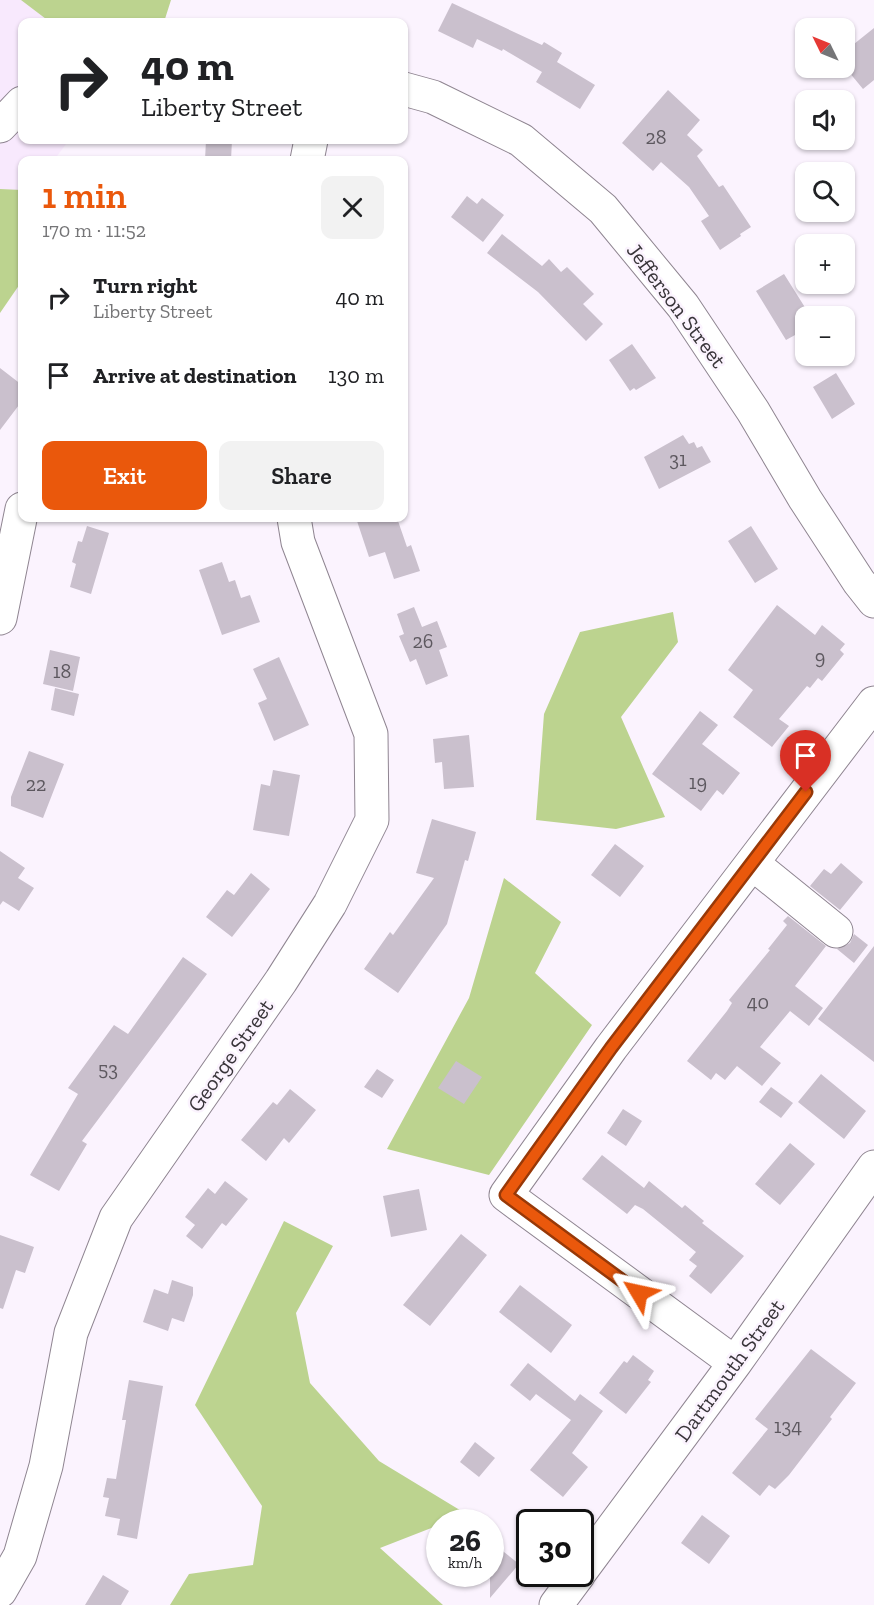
<!DOCTYPE html>
<html lang="en">
<head>
<meta charset="utf-8">
<style>
  :root { --surface:#fff; --page:#f2f2f2; --text:#202124; --muted:#757577; --accent:#ea580c }
  body { margin:0; font-family:"Zilla Slab",serif; background:var(--page); color:var(--text); height:100vh; display:flex; flex-direction:column; font-size:22px; white-space:nowrap }
  * { box-sizing:border-box; margin:0 }
  p { font-size:20px; color:var(--muted) }
  .icon { flex:none; width:33px; height:33px; fill:none; stroke:currentColor; stroke-width:2; stroke-linecap:round; stroke-linejoin:round }
  .map { position:relative; flex:1; overflow:hidden }
  .drawer { position:absolute; left:18px; top:156px; width:390px; height:366px; display:flex; flex-direction:column; background:var(--surface); border-radius:12px; box-shadow:0 2px 4px #0004 }
  .drawer>* { flex:none }
  .banner { position:absolute; left:18px; top:18px; width:390px; height:126px; border-radius:12px; box-shadow:0 2px 4px #0004; background:#fff; color:var(--text); overflow:hidden }
  .needle { width:39px; rotate:313deg }
  .buttons { position:absolute; left:795px; top:18px; display:grid; gap:12px }
  .buttons a { display:grid; place-items:center; width:60px; height:60px; border-radius:12px; background:var(--surface); box-shadow:0 2px 4px #0004; font-size:30px }
  .speed { position:absolute; left:426px; top:1509px; display:flex; gap:12px; font-size:30px; font-weight:700; text-align:center }
  .speed>* { display:grid; place-content:center; width:78px; height:78px; border-radius:50%; background:var(--surface); box-shadow:0 2px 4px #0004; line-height:1 }
  .speed small { font-size:15px; font-weight:400 }
  .speed .limit { border:3px solid #111; border-radius:9px; background:#fff; color:#111 }
  .pin { position:absolute; display:grid; place-items:center; width:51px; height:51px; color:#fff; margin:-62px -26px; border-radius:50% 50% 50% 0; rotate:-45deg; box-shadow:0 0 6px #0007 }
  .pin .icon { rotate:45deg }
  .me { position:absolute; width:66px; margin:-33px; rotate:306deg; stroke-linejoin:round; filter:drop-shadow(0 0 4px #0008) }
  .turn { display:flex; align-items:center; gap:21px; height:126px; padding:0 24px; font-size:27px }
  .turn .icon { width:78px; height:78px; stroke-width:2.5 }
  .turn b { display:block; font-size:42px; line-height:51px }
  .round { display:grid; place-items:center; flex:none; width:63px; height:63px; border-radius:12px; background:var(--page) }
  .overview { display:flex; align-items:center; justify-content:space-between; height:102px; padding:0 24px }
  h1 { font-size:36px; font-weight:600; line-height:45px; color:var(--accent) }
  .primary-button { display:flex; gap:12px; margin-top:auto; padding:12px 24px }
  .primary-button a { flex:1; height:69px; border-radius:12px; background:var(--accent); color:#fff; font-size:24px; font-weight:600; line-height:69px; text-align:center }
  .primary-button a+a { background:var(--page); color:var(--text) }
  ul { padding:0; list-style:none }
  li { display:flex; align-items:center; gap:18px; height:78px; padding:0 24px }
  li div { flex:1 }
  li b { display:block; font-size:22px }
  li em { font-style:normal }
  .map>svg:first-child { display:block }
  .built { fill:#f8e9fd }
  .forest { fill:#bcd38f }
  .building { fill:#cac0cd }
  .lines { fill:none; stroke-linecap:round; stroke-linejoin:round }
  .minor-casing { stroke:#8f8591; stroke-width:35 }
  .minor { stroke:#fff; stroke-width:33 }
  .route-casing { stroke:#983908; stroke-width:15 }
  .route { stroke:#ea580c; stroke-width:10 }
  .labels { text-anchor:middle; stroke-width:5; stroke-linejoin:round; paint-order:stroke }
  .number-label { font-size:20px; fill:#5d585f }
  .street-label { font-size:22px; fill:#39353a; stroke:#fbf3fe }
</style>
</head>
<body>
<div class="map">
<svg width="874" height="1605" viewBox="0 0 874 1605">
  <rect width="100%" height="100%" fill="#fbf3fe"/>
  <path class="built" d="M0 0H170L153 22H22V140H69L54 160H22V205L0 236Z"/>
  <path class="forest" d="M21 0H171L164 22H50Z
    M0 189 22 190V281L0 313Z
    M673 612 678 642 621 717 665 817 616 829 536 820 544 714 580 632Z
    M504 878 561 922 535 973 592 1025 489 1175 387 1149 469 998Z
    M284 1221 333 1246 296 1313 310 1383 379 1461 468 1515 447 1522H440L439 1525 380 1548 443 1605H170L189 1574 253 1565 262 1506 195 1405Z"/>
  <path class="building" d="M452 3 542 45 544 42 562 53 557 62 595 85 580 109 536 82 542 72 503 49 502 51 477 39 473 48 438 31Z
    M874 28V80L863 89 844 66V52Z
    M668 90 700 120 687 135 703 150 697 156 719 187 723 185 751 227 740 234 741 236 720 250 701 221 709 216 689 187 661 162 653 171 622 143Z
    M206 140H232L231 160H205Z
    M467 196 477 204 482 198 504 215 483 242 451 217Z
    M502 234 542 266 549 259 561 272 567 267 594 294 583 304 603 324 586 341 538 292 487 253Z
    M784 274 806 309V329L786 340 756 291Z
    M632 344 656 378 636 390 634 388 630 391 609 360Z
    M0 368 22 385V401L0 430Z
    M836 373 855 404 832 419 813 387Z
    M683 435 689 444 694 442 697 448 702 446 711 462 659 489 644 457Z
    M356 518H397L407 547 411 545 420 571 394 579 385 552 369 557Z
    M87 526 109 533 91 594 70 587 76 564 72 562 78 541 82 542Z
    M751 526 778 569 755 583 728 541Z
    M222 562 229 582 235 580 241 598 250 595 260 622 222 635 199 570Z
    M777 605 815 635 822 625 845 644 840 650 844 654 822 681 818 678 810 688 807 686 779 719 789 726 772 747 733 717 753 690 728 670Z
    M414 607 422 627 437 621 447 647 439 650 448 676 426 685 416 659 410 662 399 636 404 634 397 614Z
    M50 650 80 657 73 691 43 684Z
    M279 657 309 725 274 741 258 703 267 699 253 669Z
    M55 688 79 694 74 716 51 710Z
    M700 711 718 725 702 744 740 773 723 795 717 790 701 811 652 774Z
    M469 735 474 787 444 789 442 762 435 763 433 739Z
    M29 751 64 764 43 818 11 806V797Z
    M273 770 300 775 289 836 253 830 261 784 270 786Z
    M432 819 476 832 468 861 465 860 447 924 398 993 364 969 390 932 393 935 434 878 416 873Z
    M615 844 644 866 620 897 591 875Z
    M0 851 25 868 18 878 34 888 19 911 3 901 0 905Z
    M841 863 863 882 840 910 810 886 824 869 831 874Z
    M251 873 270 889 232 937 206 917 227 890 234 895Z
    M788 916 826 946 795 986 823 1008 809 1026 790 1011 760 1047 781 1063 762 1086 737 1066 725 1080 716 1073 711 1080 687 1061 727 1011 732 1003 729 1000 770 950 768 949 787 925 783 921Z
    M854 934 868 945 854 963 837 949 850 943Z
    M874 946V1062L818 1019Z
    M183 957 207 974 82 1141 87 1144 59 1191 30 1175 78 1094 68 1088 114 1025 128 1034Z
    M456 1061 482 1077 464 1104 438 1088Z
    M377 1069 394 1080 382 1098 364 1087Z
    M821 1074 866 1111 844 1139 798 1102Z
    M771 1087 793 1103 781 1118 759 1102Z
    M290 1089 316 1110 289 1143 284 1138 266 1161 241 1140 273 1102 277 1105Z
    M623 1109 642 1121 626 1146 607 1133Z
    M790 1143 815 1164 780 1205 755 1184Z
    M602 1155 644 1188 649 1181 682 1208 685 1205 704 1221 702 1223 744 1256 711 1294 689 1276 697 1266 689 1260 696 1252 643 1209 635 1205 627 1214 582 1179Z
    M225 1181 248 1199 226 1226 222 1223 202 1249 186 1236 195 1225 185 1217 208 1188 215 1194Z
    M419 1189 427 1230 391 1237 383 1196Z
    M461 1234 487 1255 430 1326 403 1305Z
    M0 1235 34 1247 25 1273 16 1270 3 1309 0 1308Z
    M172 1280 193 1287V1295L184 1322 172 1318 168 1331 143 1322 154 1289 168 1294Z
    M520 1285 572 1325 551 1353 499 1312Z
    M811 1349 856 1383 830 1417 832 1419 789 1475 775 1489 769 1485 760 1496 732 1473 768 1429 755 1419Z
    M633 1355 654 1371 648 1380 651 1382 626 1414 599 1393 624 1361 627 1363Z
    M528 1363 575 1401 580 1394 603 1411 572 1453 588 1467 563 1497 530 1470 571 1420 536 1394 530 1401 510 1385Z
    M129 1380 163 1386 137 1539 117 1535 120 1519 105 1516 109 1498 103 1497 107 1478 116 1479 126 1420H122Z
    M475 1442 495 1458 479 1477 460 1462Z
    M702 1515 730 1536 709 1564 681 1543Z
    M490 1541 519 1564 490 1598Z
    M103 1575 129 1591 121 1605H85Z"/>
  <g class="lines">
    <defs>
      <path id="minor" d="M404 89 433 97 521 140 603 209 683 306 753 411 805 499 859 582 874 601
        M0 126 22 103
        M307 160 311 140
        M0 618 22 509
        M752 863 836 931
        M735 1363 506 1195 611 1048 874 703
        M580 1572 735 1363 874 1167
        M0 1591 20 1556 46 1466 71 1333 116 1218 281 981 330 904 372 820 371 734 298 542 294 518
        M556 1605 579 1574"/>
    </defs>
    <use href="#minor" class="minor-casing"/>
    <use href="#minor" class="minor"/>
  </g>
  <g class="lines">
    <defs>
      <path id="route" d="M639 1293 506 1195 611 1048 806 792"/>
    </defs>
    <use href="#route" class="route-casing"/>
    <use href="#route" class="route"/>
  </g>
  <g class="labels">
    <g class="number-label">
      <text x="656" y="144">28</text>
      <text x="678" y="466">31</text>
      <text x="423" y="648">26</text>
      <text x="820" y="664">9</text>
      <text x="62" y="678">18</text>
      <text x="698" y="789">19</text>
      <text x="36" y="791">22</text>
      <text x="758" y="1009">40</text>
      <text x="108" y="1076">53</text>
      <text x="788" y="1433">134</text>
    </g>
    <g class="street-label">
      <text transform="translate(677 305) rotate(53)" y="8">Jefferson Street</text>
      <text transform="translate(230 1055) rotate(-55)" y="8">George Street</text>
      <text transform="translate(729 1370) rotate(-54)" y="8">Dartmouth Street</text>
    </g>
  </g>
</svg>
<div class="buttons">
<a><svg class="needle" viewBox="-14 -14 28 28"><path d="M0-13l5 13h-10z" fill="#e53935"/><path d="M0 13l5-13h-10z" fill="#757577"/></svg></a>
<a><svg class="icon" aria-label="sound" viewBox="0 0 24 24"><path d="M4 9h4l5-4v14l-5-4H4zM17 9q2 3 0 6"/></svg></a>
<a><svg class="icon" aria-label="search" viewBox="0 0 24 24"><circle cx="10" cy="10" r="6"/><path d="M15 15l6 6"/></svg></a>
<a>+</a>
<a>−</a>
</div>
<div class="speed"><div>26<small>km/h</small></div><div class="limit">30</div></div>
<div class="pin" style="left:806px;top:792px;background:#d93025"><svg class="icon" aria-label="arrive" viewBox="0 0 24 24"><path d="M6 21V4h12l-3 4 3 4H6"/></svg></div>
<svg class="me" style="left:639px;top:1293px" viewBox="-20 -20 40 40"><path d="M0-17L14 15 0 8-14 15z" fill="#ea580c" stroke="#fff" stroke-width="4"/></svg>
<div class="banner">
<div class="turn"><svg class="icon" aria-label="right" viewBox="0 0 24 24"><path d="M7 20v-9h11M14 6l5 5-5 5"/></svg><div><b>40 m</b>Liberty Street</div></div>
</div>
<section class="drawer">
<div class="overview"><div><h1>1 min</h1><p>170 m · 11:52</p></div><a class="round"><svg class="icon" aria-label="close" viewBox="0 0 24 24"><path d="M6 6l12 12M18 6L6 18"/></svg></a></div>
<ul>
<li><svg class="icon" aria-label="right" viewBox="0 0 24 24"><path d="M7 20v-9h11M14 6l5 5-5 5"/></svg><div><b>Turn right</b><p>Liberty Street</p></div><em>40 m</em></li>
<li><svg class="icon" aria-label="arrive" viewBox="0 0 24 24"><path d="M6 21V4h12l-3 4 3 4H6"/></svg><div><b>Arrive at destination</b></div><em>130 m</em></li>
</ul>
<div class="primary-button"><a>Exit</a><a>Share</a></div>
</section>
</div>
</body>
</html>
